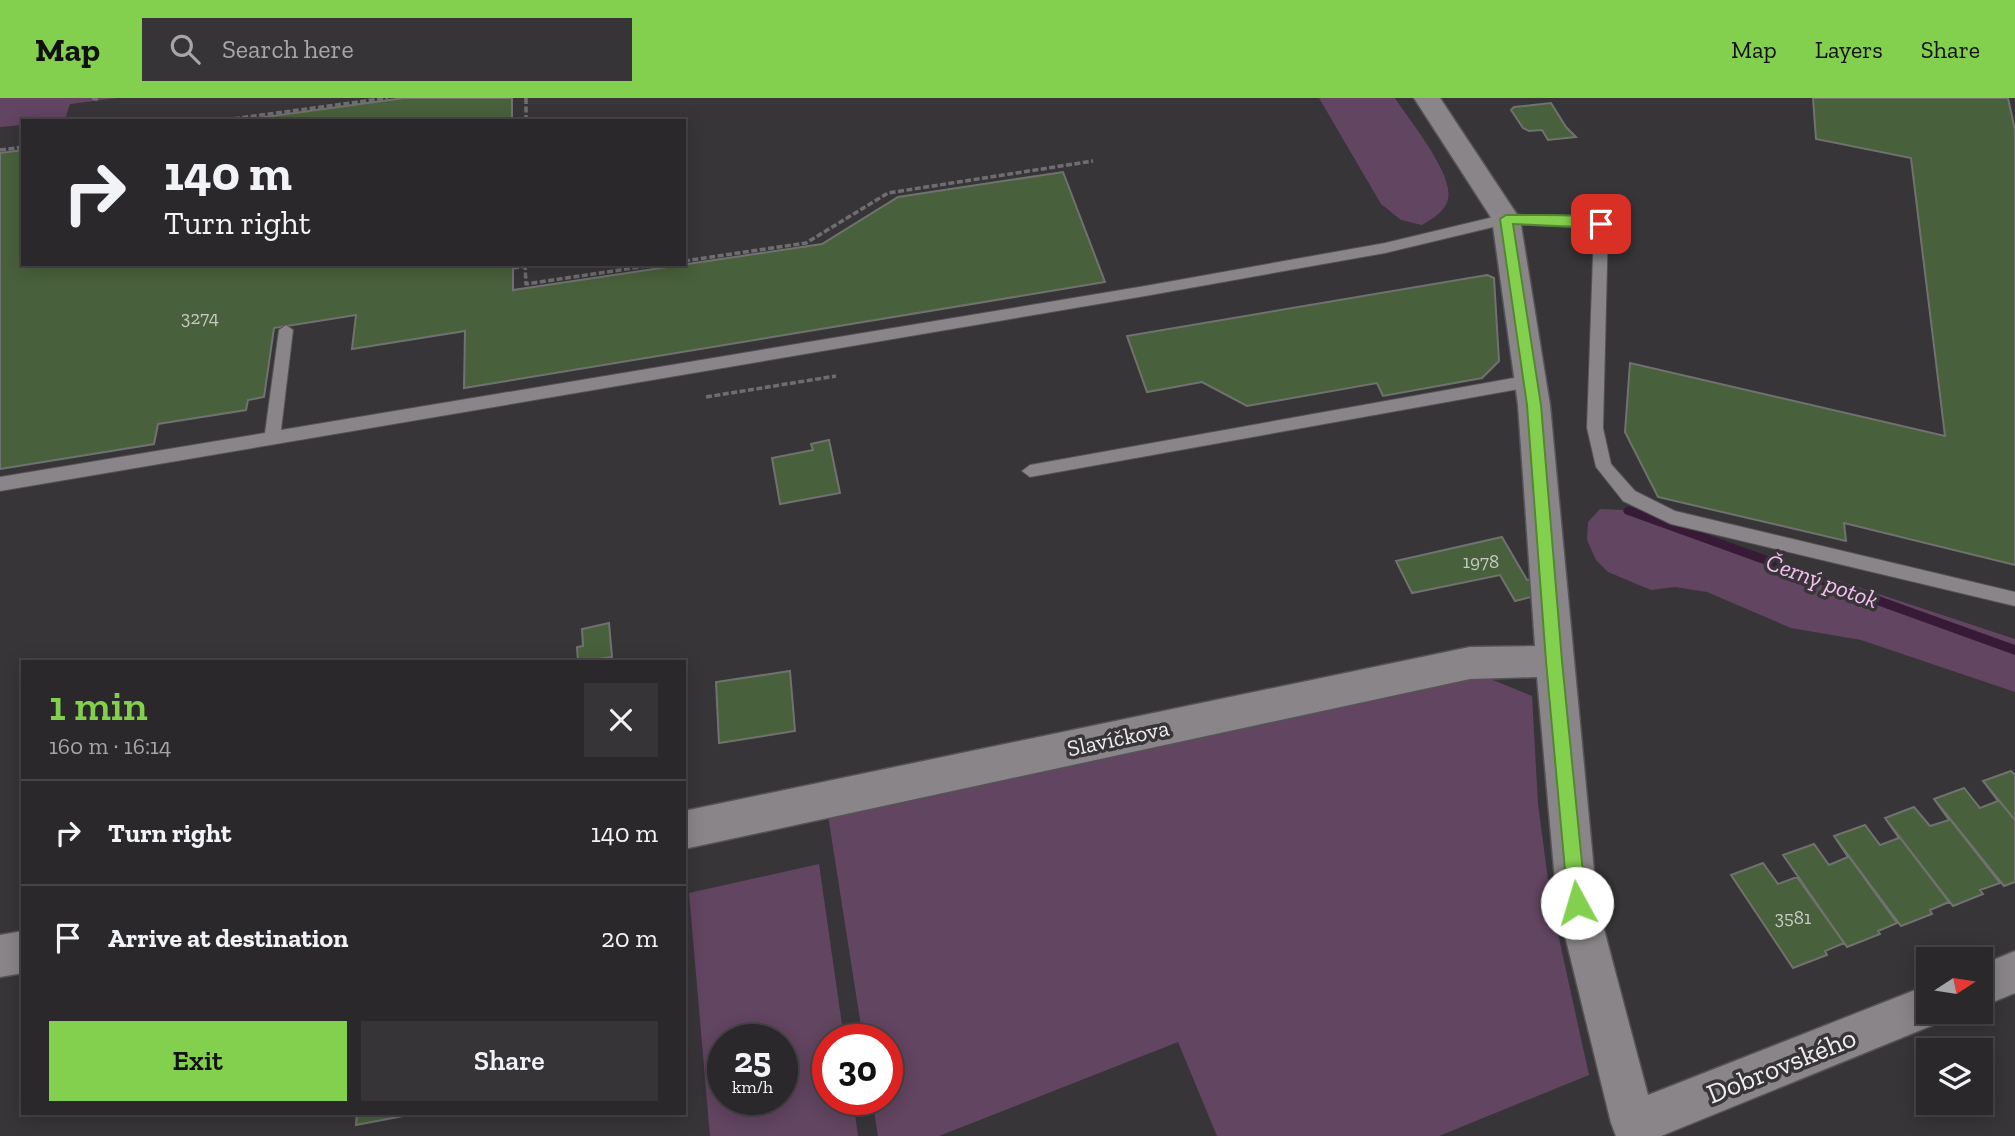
<!DOCTYPE html>
<html lang="en">
<head>
<meta charset="utf-8">
<style>
  :root { --surface:#2a282a; --page:#363436; --text:#f1f3f6; --muted:#a5a6a8; --line:#464447; --accent:#83d04f }
  body { margin:0; font-family:"Zilla Slab",serif; background:var(--page); color:var(--text); height:100vh; display:flex; flex-direction:column; font-size:26px; white-space:nowrap }
  * { box-sizing:border-box; margin:0 }
  p { font-size:23px; color:var(--muted) }
  .icon { flex:none; width:38px; height:38px; fill:none; stroke:currentColor; stroke-width:2; stroke-linecap:round; stroke-linejoin:round }
  .map { position:relative; flex:1; overflow:hidden }
  .drawer { position:absolute; left:21px; top:562px; width:665px; height:455px; display:flex; flex-direction:column; background:var(--surface); border-radius:0px; box-shadow:0 4px 18px #0003,0 0 0 2px var(--line) }
  .drawer>* { flex:none }
  .banner { position:absolute; left:21px; top:21px; width:665px; height:147px; border-radius:0px; box-shadow:0 4px 18px #0003,0 0 0 2px var(--line); background:#2a282a; color:var(--text); overflow:hidden }
  .needle { width:46px; rotate:78deg }
  .buttons { position:absolute; left:1916px; top:849px; display:grid; gap:14px }
  .buttons a { display:grid; place-items:center; width:77px; height:77px; border-radius:0px; background:var(--surface); box-shadow:0 4px 18px #0003,0 0 0 2px var(--line); font-size:35px }
  .speed { position:absolute; left:707px; top:926px; display:flex; gap:14px; font-size:35px; font-weight:700; text-align:center }
  .speed>* { display:grid; place-content:center; width:91px; height:91px; border-radius:50%; background:var(--surface); box-shadow:0 4px 18px #0003,0 0 0 2px var(--line); line-height:1 }
  .speed small { font-size:18px; font-weight:400 }
  .speed .limit { border:10px solid #d22; background:#fff; color:#111 }
  .pin { position:absolute; display:grid; place-items:center; width:60px; height:60px; color:#fff; margin:-30px; border-radius:14px; box-shadow:0 4px 10px #0006 }
  .me { position:absolute; width:77px; margin:-38px; rotate:354deg; stroke-linejoin:round; filter:drop-shadow(0 0 5px #0008) }
  .turn { display:flex; align-items:center; gap:24px; height:147px; padding:0 28px; font-size:32px }
  .turn .icon { width:91px; height:91px; stroke-width:2.5 }
  .turn b { display:block; font-size:49px; line-height:60px }
  .round { display:grid; place-items:center; flex:none; width:74px; height:74px; border-radius:0px; background:var(--page) }
  .headline { display:flex; align-items:center; justify-content:space-between; height:119px; padding:0 28px }
  h1 { font-size:42px; font-weight:600; line-height:52px; color:var(--accent) }
  .cta { display:flex; gap:14px; margin-top:auto; padding:14px 28px }
  .cta a { flex:1; height:80px; border-radius:0px; background:var(--accent); color:#111; font-size:28px; font-weight:600; line-height:80px; text-align:center }
  .cta a+a { background:var(--page); color:var(--text) }
  ul { padding:0; list-style:none }
  li { display:flex; align-items:center; gap:21px; height:105px; padding:0 28px; border-top:2px solid var(--line) }
  li div { flex:1 }
  li b { display:block; font-size:26px }
  li em { font-style:normal }
  header { display:flex; align-items:center; gap:42px; box-sizing:border-box; height:98px; padding:0 35px; background:var(--accent); color:#111 }
  header strong { font-size:33px }
  nav { display:flex; gap:38px; margin-inline-start:auto; font-size:24px }
  .search { width:490px; height:63px; background:var(--page); display:flex; align-items:center; gap:18px; box-sizing:border-box; padding:0 24px; border-radius:0px; color:var(--muted); font-size:26px }
  .map>svg:first-child { display:block }
  .green { fill:#624561; fill-rule:evenodd }
  .lines { fill:none; stroke-linecap:round; stroke-linejoin:round }
  .stream { fill:#371b36; fill-rule:evenodd }
  .building { fill:#49603c; stroke:#70726f; stroke-width:2 }
  .service-casing { stroke:#555355; stroke-width:2 }
  .minor-casing { stroke:#555355; stroke-width:3 }
  .path { stroke:#706d70; stroke-width:3.5; stroke-dasharray:6 2.5; stroke-linecap:butt }
  .service { fill:#898588; fill-rule:evenodd }
  .minor { fill:#898588; fill-rule:evenodd }
  .route { fill:#83d04f; stroke:#558733; stroke-width:2 }
  .labels { text-anchor:middle; stroke-width:7; stroke-linejoin:round; paint-order:stroke }
  .number-label { font-size:19px; fill:#c6cac2 }
  .street-label { font-size:23px; fill:#efedef; stroke:#383538 }
  .water-label { font-size:24px; font-style:italic; fill:#f6c0f4; stroke:#383538 }
  .near-street-label { font-size:28px; fill:#efedef; stroke:#383538 }
</style>
</head>
<body>
<header>
<strong>Map</strong>
<div class="search"><svg class="icon" aria-label="search" viewBox="0 0 24 24"><circle cx="10" cy="10" r="6"/><path d="M15 15l6 6"/></svg>Search here</div>
<nav><a>Map</a><a>Layers</a><a>Share</a></nav>
</header>
<div class="map">
<svg width="2015" height="1038" viewBox="0 0 2015 1038">
  <rect width="100%" height="100%" fill="#383538"/>
  <path class="green" d="M0 0H117L70 6 65 21 23 23V27L0 29Z
    M1319 0H1395C1409 22 1454 76 1448 101 1445 114 1433 120 1422 127L1401 122 1381 106Z
    M1600 411 1624 412 2015 541V594L1861 542 1791 530 1707 494 1675 489 1651 492 1608 474 1596 462 1587 442 1588 424Z
    M1446 580H1488L1532 598 1538 706 1551 804 1589 977 1439 1038H1217L1178 944 939 1038H878L872 1001H887V942L863 941 827 711Z
    M819 766 844 941 828 942V1001H853L858 1038H710L689 795ZM723 942H782V1001H723Z"/>
  <g class="lines">
    <path class="stream" d="M1629 408 2015 547V557L1625 416 1623 413 1625 410Z"/>
  </g>
  <path class="building" d="M404 0H512V23H236Z
    M1813 0H2008L2015 32V467L1844 425 1846 443 1658 399 1625 334 1630 265 1945 338 1911 60 1816 41Z
    M1551 5 1566 29 1576 39 1548 42 1542 32 1529 33 1523 30 1511 12 1514 9Z
    M23 52V166H513V192L822 146 898 99 1063 74 1105 184 464 290 465 233 352 251 356 217 274 230 264 299 248 302 246 312 158 326 154 346 0 371V55Z
    M1487 177 1494 180 1499 263 1482 280 1383 298 1377 285 1247 308 1202 284 1147 294 1127 238Z
    M829 342 840 395 780 406 772 360 813 352 811 346Z
    M1502 439 1527 482 1533 481 1535 498 1515 503 1500 477 1412 495 1396 463Z
    M609 525 612 559 578 564 577 549 583 548 582 531Z
    M790 573 795 633 719 645 716 584Z
    M2011 673 2015 677V722L1983 683Z
    M1983 683 2015 722V784L2004 788 1934 701 1964 690 1980 710 1998 703Z
    M1934 701 2000 785 1980 792 1983 796 1953 808 1885 720 1914 709 1930 728 1949 722Z
    M1885 720 1949 804 1930 812 1932 816 1901 828 1834 738 1865 727 1880 747 1899 740Z
    M1834 738 1897 825 1878 833 1880 836 1847 849 1783 757 1814 746 1829 767 1848 759Z
    M1763 765 1778 786 1797 779 1844 845 1825 853 1827 857 1793 870 1731 777Z
    M357 1015H419L356 1027Z"/>
  <g class="lines">
    <defs>
      <path id="service" d="M1506 116 1601 121 1608 126 1603 330 1611 366 1635 393 1675 413 2015 494V508L1671 426 1623 403 1596 369 1587 330 1594 130 1506 126 1385 155 1145 198 0 393V379L265 335 279 232 286 227 293 232 281 332 1145 188 1385 145Z
        M1530 277 1538 283 1530 289 1030 379 1022 373 1030 367Z"/>
      <path id="minor" d="M1414 0H1440L1520 121 1550 307 1597 805 1648 997 1928 887V914H1947L1943 923 1661 1038H1616L1611 1025 1557 805 1537 579 1470 581 684 751V713L1470 549 1535 548 1518 307 1492 121Z
        M23 833V875L0 879V837Z
        M2015 853V895L1981 909V867Z"/>
    </defs>
    <use href="#service" class="service-casing"/>
    <use href="#minor" class="minor-casing"/>
    <path class="path" d="M92 0 99 2
      M526 0V23
      M217 23 388 0
      M0 52 23 49
      M684 163 806 145 888 95 1093 63
      M525 166 526 186 660 166
      M513 170 543 166
      M706 299 836 278"/>
    <use href="#service" class="service"/>
    <use href="#minor" class="minor"/>
  </g>
  <path class="route" d="M1506 117C1527 118 1593 113 1607 126L1601 130 1513 126 1541 307 1562 563 1586 805 1584 811 1577 814 1571 811 1568 805 1546 563 1527 307 1500 121Z"/>
  <g class="labels">
    <g class="number-label">
      <text x="200" y="226">3274</text>
      <text x="1481" y="470">1978</text>
      <text x="1793" y="826">3581</text>
    </g>
    <g class="street-label">
      <text transform="translate(1118 640) rotate(-12)" y="8">Slavíčkova</text>
    </g>
    <g class="water-label">
      <text transform="translate(1822 483) rotate(20)" y="8">Černý potok</text>
    </g>
    <g class="near-street-label">
      <text transform="translate(1781 967) rotate(-22)" y="10">Dobrovského</text>
    </g>
  </g>
</svg>
<div class="buttons">
<a><svg class="needle" viewBox="-14 -14 28 28"><path d="M0-13l5 13h-10z" fill="#e53935"/><path d="M0 13l5-13h-10z" fill="#a5a6a8"/></svg></a>
<a><svg class="icon" aria-label="layers" viewBox="0 0 24 24"><path d="M12 4l9 5-9 5-9-5zM3 14l9 5 9-5"/></svg></a>
</div>
<div class="speed"><div>25<small>km/h</small></div><div class="limit">30</div></div>
<div class="pin" style="left:1601px;top:126px;background:#d93025"><svg class="icon" aria-label="arrive" viewBox="0 0 24 24"><path d="M6 21V4h12l-3 4 3 4H6"/></svg></div>
<svg class="me" style="left:1577px;top:805px" viewBox="-20 -20 40 40"><circle r="19" fill="#fff"/><path d="M0-13L10 11 0 6-10 11z" fill="#83d04f"/></svg>
<div class="banner">
<div class="turn"><svg class="icon" aria-label="right" viewBox="0 0 24 24"><path d="M7 20v-9h11M14 6l5 5-5 5"/></svg><div><b>140 m</b>Turn right</div></div>
</div>
<section class="drawer">
<div class="headline"><div><h1>1 min</h1><p>160 m · 16:14</p></div><a class="round"><svg class="icon" aria-label="close" viewBox="0 0 24 24"><path d="M6 6l12 12M18 6L6 18"/></svg></a></div>
<ul>
<li><svg class="icon" aria-label="right" viewBox="0 0 24 24"><path d="M7 20v-9h11M14 6l5 5-5 5"/></svg><div><b>Turn right</b></div><em>140 m</em></li>
<li><svg class="icon" aria-label="arrive" viewBox="0 0 24 24"><path d="M6 21V4h12l-3 4 3 4H6"/></svg><div><b>Arrive at destination</b></div><em>20 m</em></li>
</ul>
<div class="cta"><a>Exit</a><a>Share</a></div>
</section>
</div>
</body>
</html>
